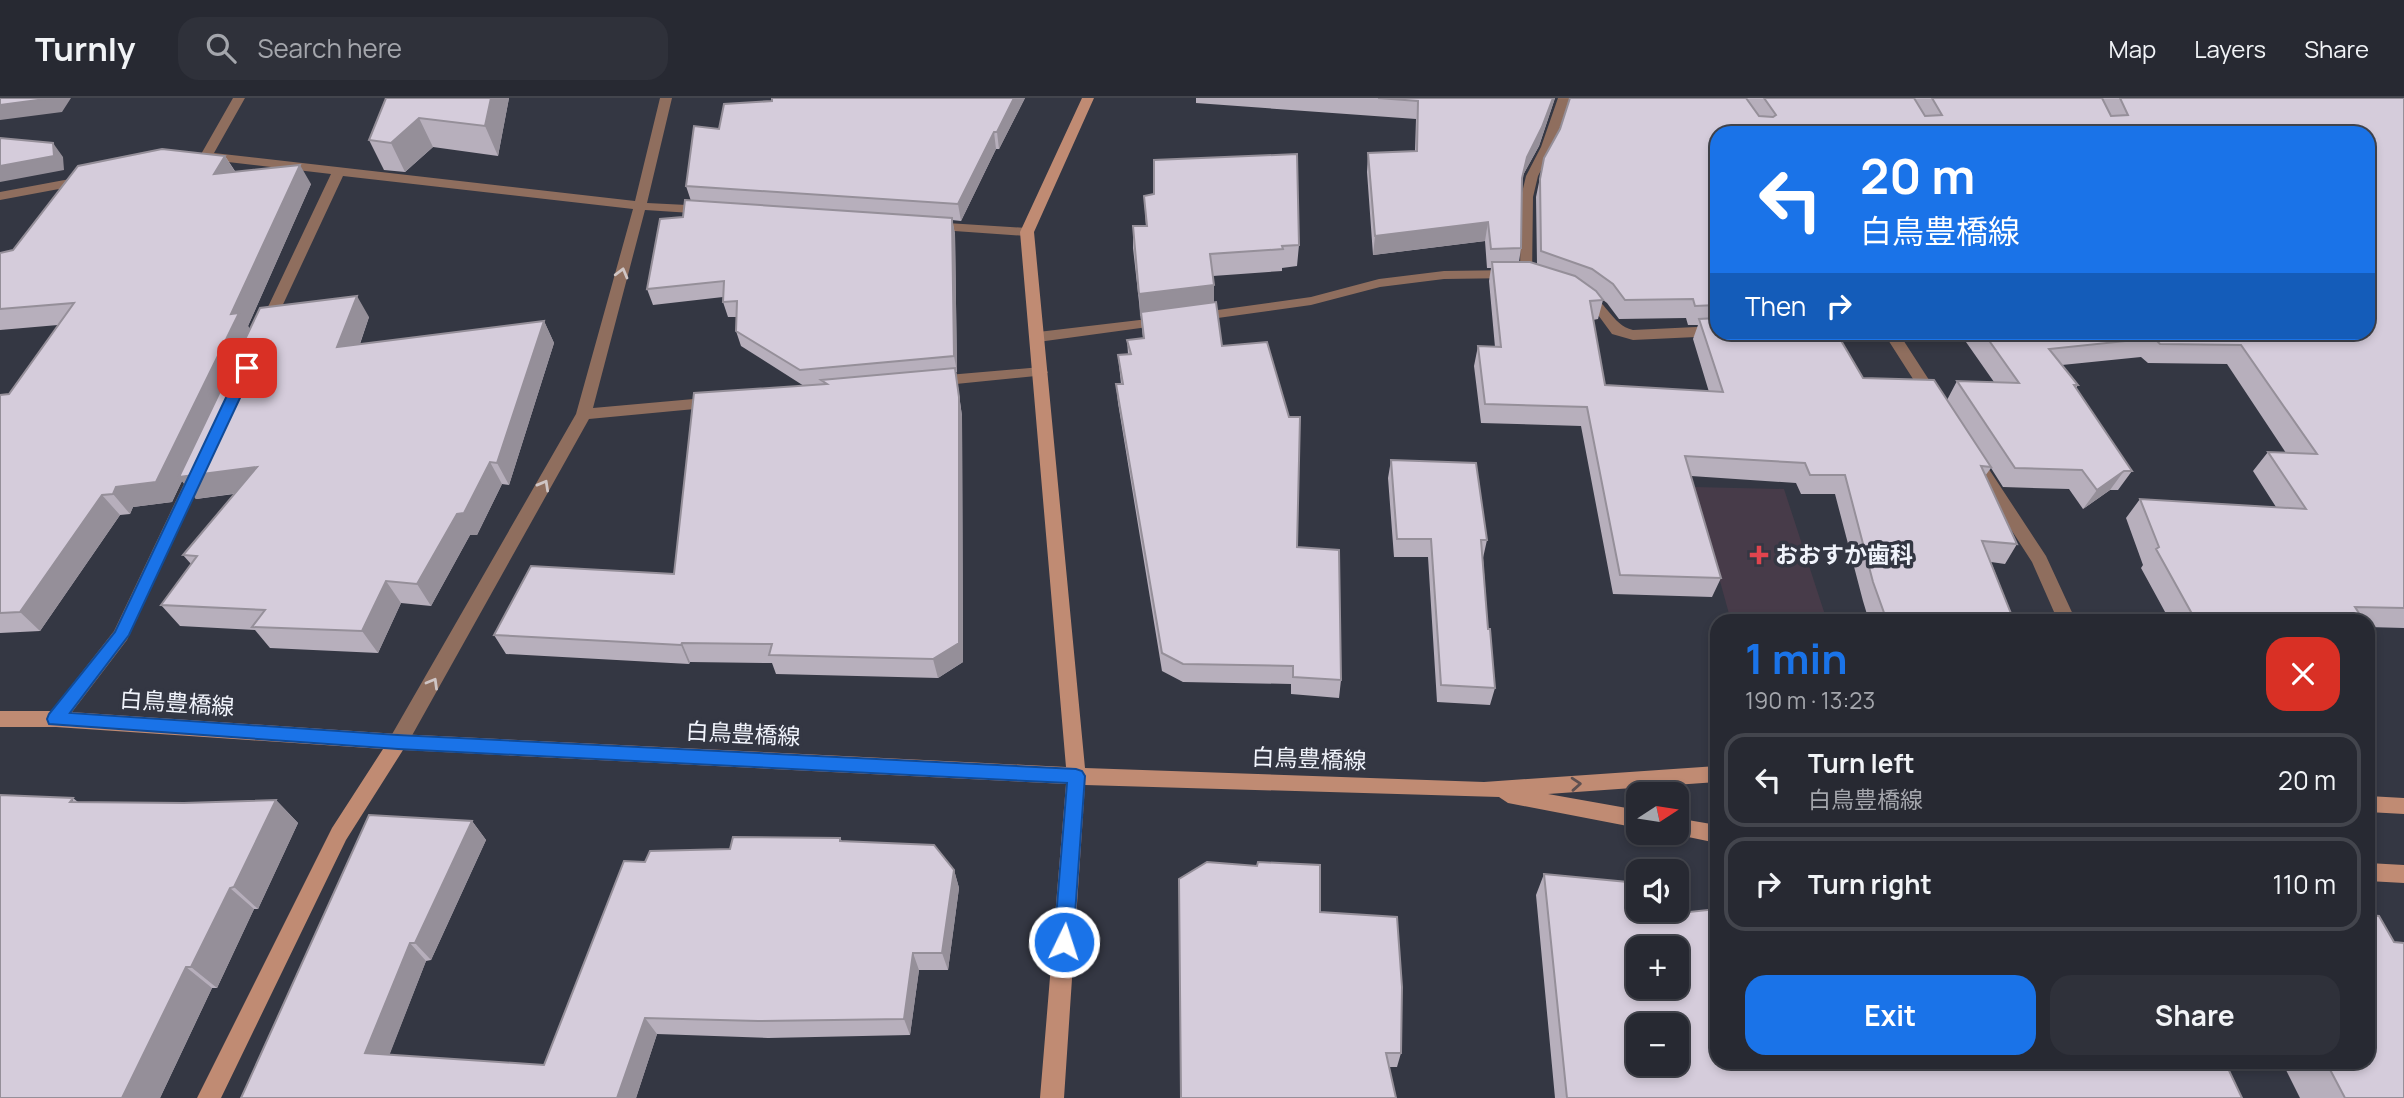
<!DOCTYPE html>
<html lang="en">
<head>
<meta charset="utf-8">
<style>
  :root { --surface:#272932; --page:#2f313a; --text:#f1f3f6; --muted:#a4a6ac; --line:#43454d; --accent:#1a73e8 }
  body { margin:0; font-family:Manrope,"Noto Sans JP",sans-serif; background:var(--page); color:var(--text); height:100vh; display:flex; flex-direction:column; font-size:26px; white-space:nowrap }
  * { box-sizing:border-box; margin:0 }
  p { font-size:23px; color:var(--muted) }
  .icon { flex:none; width:38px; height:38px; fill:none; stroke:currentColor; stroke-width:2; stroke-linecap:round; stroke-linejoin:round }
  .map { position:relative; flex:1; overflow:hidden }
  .panel { position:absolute; left:1710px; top:516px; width:665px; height:455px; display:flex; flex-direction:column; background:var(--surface); border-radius:21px; box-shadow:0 4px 10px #0003,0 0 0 2px var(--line) }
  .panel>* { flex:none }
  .banner { position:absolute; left:1710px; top:28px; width:665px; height:214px; border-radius:21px; box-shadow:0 4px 10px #0003,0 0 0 2px var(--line); background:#1a73e8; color:#fff; overflow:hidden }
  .needle { width:46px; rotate:78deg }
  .tools { position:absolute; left:1626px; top:684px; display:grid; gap:14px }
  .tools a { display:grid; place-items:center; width:63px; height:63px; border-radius:14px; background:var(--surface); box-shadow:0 4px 10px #0003,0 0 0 2px var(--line); font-size:35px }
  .pin { position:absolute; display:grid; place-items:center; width:60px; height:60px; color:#fff; margin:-30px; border-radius:14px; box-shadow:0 4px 10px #0006 }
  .me { position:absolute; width:77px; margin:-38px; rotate:4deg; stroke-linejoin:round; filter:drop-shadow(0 0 5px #0008) }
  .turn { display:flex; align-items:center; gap:24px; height:147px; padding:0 35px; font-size:32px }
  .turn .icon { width:91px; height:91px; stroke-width:2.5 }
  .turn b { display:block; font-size:49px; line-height:60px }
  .then { display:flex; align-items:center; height:66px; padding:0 35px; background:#0003; gap:14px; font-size:26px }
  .round { display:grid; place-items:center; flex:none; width:74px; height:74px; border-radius:21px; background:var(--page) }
  .head { display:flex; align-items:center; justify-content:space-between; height:119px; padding:0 35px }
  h1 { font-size:42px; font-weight:700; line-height:52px; color:var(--accent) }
  .cta { display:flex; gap:14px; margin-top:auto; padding:14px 35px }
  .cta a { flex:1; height:80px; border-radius:21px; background:var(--accent); color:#fff; font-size:28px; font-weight:700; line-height:80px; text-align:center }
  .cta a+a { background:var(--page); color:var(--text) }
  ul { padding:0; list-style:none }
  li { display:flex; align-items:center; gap:21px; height:94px; margin:0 14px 10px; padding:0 21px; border:4px solid var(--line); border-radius:21px }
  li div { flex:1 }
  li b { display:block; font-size:26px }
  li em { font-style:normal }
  header { display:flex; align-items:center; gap:42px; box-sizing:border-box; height:98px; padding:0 35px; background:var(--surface); border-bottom:2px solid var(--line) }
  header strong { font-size:33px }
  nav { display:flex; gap:38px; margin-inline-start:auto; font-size:24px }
  .search { width:490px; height:63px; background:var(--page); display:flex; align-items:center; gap:18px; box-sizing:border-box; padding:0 24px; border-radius:21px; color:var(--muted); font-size:26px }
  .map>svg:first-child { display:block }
  .medical { fill:#473b49 }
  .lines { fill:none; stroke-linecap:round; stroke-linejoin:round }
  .street { fill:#8f6e5e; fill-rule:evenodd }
  .secondary { fill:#c08b73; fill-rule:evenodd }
  .wall { fill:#b7afbc; fill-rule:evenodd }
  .shaded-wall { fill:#958f99 }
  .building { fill:#d5ccdb; stroke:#958f99; stroke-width:2; fill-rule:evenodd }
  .oneway { stroke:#cfc5c5 }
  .oneway2 { stroke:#5e5051 }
  .route { fill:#1a73e8; stroke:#114b97; stroke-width:2 }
  .health-dot { fill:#e0444e; stroke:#343743; stroke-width:2.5 }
  .labels { text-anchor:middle; stroke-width:7; stroke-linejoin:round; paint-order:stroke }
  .poi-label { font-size:23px; font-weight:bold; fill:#f1f4fc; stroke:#343743; text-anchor:start }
  .street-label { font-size:23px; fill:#f1f4fc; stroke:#343743 }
</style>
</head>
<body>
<header>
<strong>Turnly</strong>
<div class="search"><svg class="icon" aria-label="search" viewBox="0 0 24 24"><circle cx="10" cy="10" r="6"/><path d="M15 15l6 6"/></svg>Search here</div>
<nav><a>Map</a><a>Layers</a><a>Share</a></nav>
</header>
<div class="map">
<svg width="2404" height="1000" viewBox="0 0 2404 1000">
  <rect width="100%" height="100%" fill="#343743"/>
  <path class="medical" d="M1694 389 1784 391 1827 523H1731Z"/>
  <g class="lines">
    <path class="street" d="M233 0H245L214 55 635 103 660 0H672L647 105 707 108 714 112 707 116 645 112 593 310 716 299 724 304 716 309 589 321 405 650 398 652 391 650 388 644 391 638 576 316 633 111 343 78 272 230 265 234 260 233 258 230 331 76 202 61 200 58Z
      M1558 0H1570L1553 49 1538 78 1533 99 1532 179 1527 180 1520 177 1514 180 1444 181 1380 189 1311 207 1196 223 1189 219 1196 215 1311 199 1379 181 1444 173 1514 172 1520 175 1521 99 1526 78 1541 49Z
      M86 78 92 82 91 85 0 102V94Z
      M931 124 1027 130 1034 134 1027 138 926 131V125Z
      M1583 193C1606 200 1611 227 1633 232L1717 228V234H1723L1717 238 1633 242 1612 236 1593 210 1576 197Z
      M1165 219 1172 223 1170 226 1038 244 1031 239 1038 234Z
      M1883 234H1898L1942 302 1939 306H1929Z
      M1041 269 1048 274 1046 277 936 288 928 283 936 278Z
      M1973 355 1979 356 2046 458 2076 523H2058L2032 464 1965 360Z
      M198 367 206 373 127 542 63 626 56 629 49 626 47 621 49 616 114 533 190 373Z"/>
    <path class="secondary" d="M1082 0H1094L1034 134 1085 670 1484 684 1717 668V684L1548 696 1638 712V730L1508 705 1499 699 1085 687 1064 1000H1040L1066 686 403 652 346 742 221 1000H197L332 730 383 651 56 629H0V613H56L398 636 1066 669 1020 134Z
      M2368 698 2404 700V716L2368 714Z
      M1676 720 1717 727V745L1669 735H1676Z
      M2368 765 2404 767V785L2368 783Z"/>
  </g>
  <path class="wall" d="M386 0H509L498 58 433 49 405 74 384 72 369 42Z
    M1025 0 999 51H996L961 123 952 122 955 136 957 274H956L962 318 963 564 938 580 776 576 772 565 690 564 689 566 506 556 494 537 674 476 804 288 741 248 736 233V219H728L723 204V199L653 207 647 191 691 103 686 88 719 31Z
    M1196 0H1555L1539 48 1523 77 1522 83 1521 150 1519 164 1537 166 1536 99 1544 60 1560 31 1570 0H2404V530L2368 529V523H2170L2141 470 2143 467 2126 420 2140 401 2276 409 2253 373 2268 354 2286 355 2227 266 2148 265 2141 259 2062 267 2078 287 2076 290 2132 373 2118 392H2110L2083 411 2069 391 2003 389 1991 370 1985 378 2017 446 2005 466 1991 464 2014 523H1869L1863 503 1835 396H1801L1796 385 1691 378 1721 480 1712 499 1613 496 1581 328 1481 325 1474 268 1478 248 1495 249 1489 183 1491 170H1487L1485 143 1373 157 1367 74 1368 55 1415 53 1416 21 1196 5ZM1717 35H2368V234H1959L1994 284 1957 283 1947 302 1863 280 1717 234ZM1603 202 1607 205 1619 221 1686 220 1688 227H1698L1693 241 1709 294 1605 287 1593 222 1598 221Z
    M225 58 235 73 311 86 248 228 250 232 369 219 360 246 544 223 554 245 509 387 502 386 477 437H470L431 508 401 505 378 555 270 550 255 532 180 528 161 507 191 466 183 457 234 396 196 401 182 383 172 404 133 409 130 416 120 417 40 533 0 535V297L9 296 58 227 0 232V155L13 152Z
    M1144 98 1299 147 1297 168 1282 170V173L1213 178 1214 187V205L1222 248 1297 449 1341 582 1339 600 1291 596V586L1183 584 1162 573 1118 305 1116 286H1121L1118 257 1128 256 1127 242 1143 240 1133 150V128H1146Z
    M1391 362 1487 442 1483 460 1488 531 1495 590 1490 607 1437 604 1428 459H1394L1388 380Z
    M73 700 78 704 184 705 276 702 298 725 258 811H254L217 890H212L160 1000H0Z
    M472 723 486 742 431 862 426 863 389 957 544 967 645 764 730 751 840 740 842 743 954 772 959 790 948 872H919L910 937 768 940 657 936 636 1000H241Z
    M1544 776 1680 815 1717 964 2242 1000H1555L1536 797Z
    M1320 814 1401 955 1397 969H1389Z
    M2394 844 2404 1000H2300L2282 964H2368Z"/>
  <path class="shaded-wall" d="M53 0H71L62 14 0 22V7Z
    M491 0H509L498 58 485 28Z
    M1014 0H1025L999 51 997 34Z
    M1553 0H1555L1539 48 1523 77 1518 99 1527 59Z
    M419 20 433 49 405 74 391 45Z
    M994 34 996 51 961 123 958 106Z
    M53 45 63 59 64 72 0 84V68Z
    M225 58 237 77 214 76Z
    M300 67 311 86 248 228 253 235 257 369 273 390 196 401 182 383 172 404 133 409 130 416 113 396 116 389 231 216Z
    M952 120 955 136 957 274 954 258Z
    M1488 124 1485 143 1373 157 1375 138Z
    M1214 187V209L1140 218 1139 196Z
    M357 198 369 219 351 271 337 249Z
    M544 223 554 245 509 387 497 365Z
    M955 270 962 318 963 564 938 580 933 561Z
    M490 364 502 386 477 437H470L431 508 417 486 457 416Z
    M2124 373 2110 392 2083 411 2097 392Z
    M102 397 120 417 40 533 20 514Z
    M386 483 401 505 378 555 362 533Z
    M682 545 690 564 689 566 681 547Z
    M276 702 298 725 258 811 234 789Z
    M472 723 486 742 431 862 415 845Z
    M954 772 959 790 948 872 942 855Z
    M230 790 254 811 217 890 191 869Z
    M410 845 426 863 384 971 365 955Z
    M913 855 919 872 910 937 904 921Z
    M186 869 212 890 160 1000H122Z
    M645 920 657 936 636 1000H617Z"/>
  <path class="building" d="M0 0H53L0 7Z
    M386 0H491L485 28 419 20 391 45 369 42Z
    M772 0H1014L997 34H994L958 106 686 88 694 28 719 31 724 6 772 3Z
    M1378 0H1553L1542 29 1527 59 1522 80 1521 150 1491 151 1488 124 1375 138 1368 55 1417 53 1418 3Z
    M1570 0H1746L1759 18 1773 19 1776 17 1764 0H1914L1925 18 1942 17 1932 0H2102L2111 18 2128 17 2120 0H2404V510L2355 509 2364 523H2196L2156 451 2159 449 2140 401 2306 411 2268 354 2317 356 2241 247 2160 246 2154 240 2049 251 2078 287H2074L2132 373H2124L2097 392 2082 372 2015 370 1957 283 2019 285 1983 234H2368V35H1717V207L1695 208 1693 201 1625 202 1613 186 1592 171 1541 153 1540 81 1544 60 1560 31Z
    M0 40 53 45 54 58 0 68Z
    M162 51 225 58 214 76 300 67 231 216 239 215 156 384 116 389 113 396 102 397 20 514 0 515V297L9 296 74 205 0 211V155L13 152 78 68Z
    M1297 56 1299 147 1282 148 1283 151 1210 156 1214 187 1139 196 1133 128H1147L1144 98 1154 96V62Z
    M685 102 952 120 954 258 800 272 736 233 737 203 723 204 724 183 647 191 660 121 683 119Z
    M1492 164H1530L1575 178 1596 193 1603 202 1590 203 1605 287 1723 294 1699 221 1717 220V234H1836L1863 280 1934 282 1991 369 1981 368 2017 446 1982 443 2014 523H1887L1873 484 1845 377H1810L1805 365 1685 358 1721 480 1620 477 1587 309 1485 306 1478 248 1501 249Z
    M357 198 337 249 544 223 497 365 490 364 464 415 457 416 417 486 386 483 362 533 252 529 265 512 161 507 197 458 183 457 257 369 179 379 260 210Z
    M1216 204 1222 248 1267 244 1289 319H1300L1297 449 1339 452 1341 582 1293 579V568L1183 566 1162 555 1116 286H1123L1118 257 1131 256 1127 242 1144 240 1141 214Z
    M955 270 959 299V545L933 561 769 557 772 546 682 545 681 547 494 537 531 468 674 476 694 295 827 286 821 282Z
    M1391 362 1476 365 1487 442H1481L1488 531H1490L1495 590 1441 587 1431 441H1397Z
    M2368 529 2373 538H2368Z
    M0 697 73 700 70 704 184 705 276 702 234 789 230 790 191 869H186L122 1000H0Z
    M369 717 472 723 415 845H410L365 955 544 967 624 763 645 764 650 753 730 751 733 739 840 740V743L934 747 954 772 942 855H913L904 921 758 923 645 920 617 1000H241Z
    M1207 764 1257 768 1258 764 1320 767V814L1397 819 1402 889 1401 955H1386L1396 1000H1181L1179 781Z
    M1544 776 1638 785V812H1676V800L1680 815 1717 811V964H2225L2242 1000H1567ZM1638 850H1676V889H1638ZM1638 928H1676V966H1638Z
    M2368 817 2379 818 2394 844 2404 845V1000H2345L2326 964H2368Z"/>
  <defs><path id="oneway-chevron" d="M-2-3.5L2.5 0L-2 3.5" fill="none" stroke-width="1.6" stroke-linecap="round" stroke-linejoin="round" transform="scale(1.75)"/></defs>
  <g class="oneway">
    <use href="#oneway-chevron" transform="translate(622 175) rotate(-75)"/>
    <use href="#oneway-chevron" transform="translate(544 387) rotate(-61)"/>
    <use href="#oneway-chevron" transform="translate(433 585) rotate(-60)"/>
  </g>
  <use class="oneway2" href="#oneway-chevron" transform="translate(1576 686) rotate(-4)"/>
  <path class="route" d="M247 265 254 270 129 537 70 615 398 637 1076 671 1082 673 1085 678 1073 844 1071 850 1064 853 1057 850 1054 844 1067 685 398 651 49 626 47 621 49 616 115 534 240 270Z"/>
  <path class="health-dot" d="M1755.5 446.5h7v7h7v7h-7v7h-7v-7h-7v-7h7z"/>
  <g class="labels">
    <g class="poi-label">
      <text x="1775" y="465">おおすか歯科</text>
    </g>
    <g class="street-label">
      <text transform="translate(177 605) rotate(4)" y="8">白鳥豊橋線</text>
      <text transform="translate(743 636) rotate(3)" y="8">白鳥豊橋線</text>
      <text transform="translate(1309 661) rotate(2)" y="8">白鳥豊橋線</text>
    </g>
  </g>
</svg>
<div class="tools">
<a><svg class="needle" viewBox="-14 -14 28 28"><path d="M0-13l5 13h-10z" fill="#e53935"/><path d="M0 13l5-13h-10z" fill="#a4a6ac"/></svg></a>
<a><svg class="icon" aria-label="sound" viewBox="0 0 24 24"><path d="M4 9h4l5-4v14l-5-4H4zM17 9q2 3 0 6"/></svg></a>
<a>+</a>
<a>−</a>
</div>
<div class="pin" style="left:247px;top:270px;background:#d93025"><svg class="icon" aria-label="arrive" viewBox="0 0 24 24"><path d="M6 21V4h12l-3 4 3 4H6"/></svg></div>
<svg class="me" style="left:1064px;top:844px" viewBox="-20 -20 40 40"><circle r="17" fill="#1a73e8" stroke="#fff" stroke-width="3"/><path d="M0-11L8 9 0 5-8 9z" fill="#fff"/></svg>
<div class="banner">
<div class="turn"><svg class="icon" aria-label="left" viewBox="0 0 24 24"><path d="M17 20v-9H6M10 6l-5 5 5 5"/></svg><div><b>20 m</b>白鳥豊橋線</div></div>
<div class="then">Then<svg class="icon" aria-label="right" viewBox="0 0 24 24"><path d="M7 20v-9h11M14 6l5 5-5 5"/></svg></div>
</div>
<section class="panel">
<div class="head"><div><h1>1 min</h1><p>190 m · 13:23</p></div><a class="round" style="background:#d93025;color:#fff"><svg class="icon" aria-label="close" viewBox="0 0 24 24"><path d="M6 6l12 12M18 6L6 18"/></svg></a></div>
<ul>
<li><svg class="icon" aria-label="left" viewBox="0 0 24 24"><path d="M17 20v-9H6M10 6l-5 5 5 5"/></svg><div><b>Turn left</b><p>白鳥豊橋線</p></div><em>20 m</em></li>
<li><svg class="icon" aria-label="right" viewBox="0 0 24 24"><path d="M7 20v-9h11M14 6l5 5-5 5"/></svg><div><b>Turn right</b></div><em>110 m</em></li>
</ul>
<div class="cta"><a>Exit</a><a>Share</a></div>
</section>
</div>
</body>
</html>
